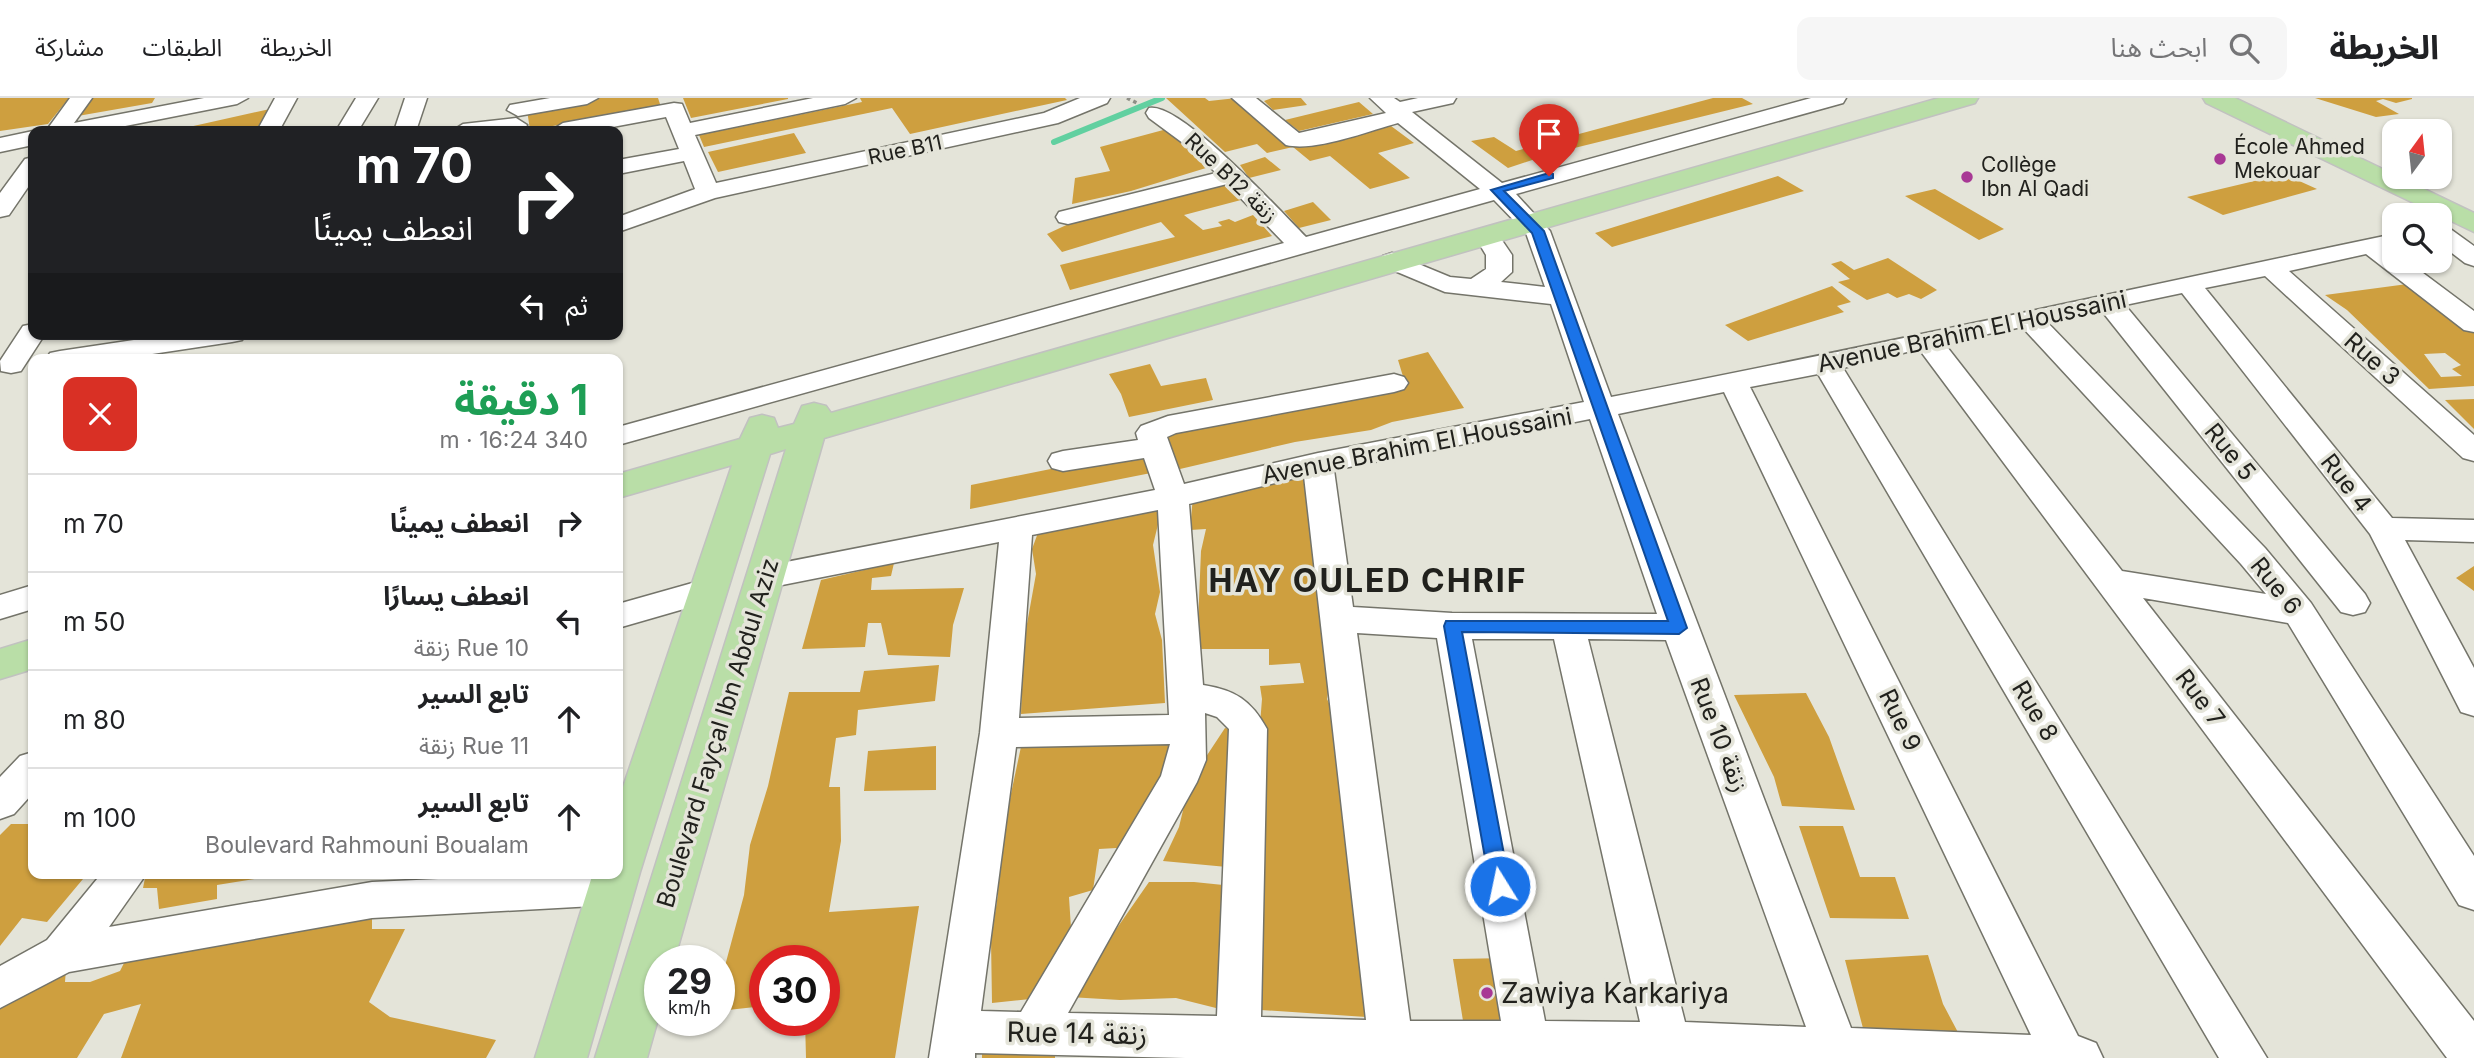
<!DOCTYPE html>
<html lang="ar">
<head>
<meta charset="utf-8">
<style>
  :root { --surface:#fff; --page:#f6f6f6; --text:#202124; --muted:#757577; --line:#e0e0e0 }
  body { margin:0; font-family:Inter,"Noto Sans Arabic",sans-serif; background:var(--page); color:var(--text); direction:rtl; height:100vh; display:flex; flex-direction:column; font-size:26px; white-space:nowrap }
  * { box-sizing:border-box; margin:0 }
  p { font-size:23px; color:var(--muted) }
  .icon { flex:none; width:38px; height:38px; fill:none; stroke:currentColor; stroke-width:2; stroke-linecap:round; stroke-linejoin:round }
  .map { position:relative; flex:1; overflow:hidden; direction:ltr }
  .panel { position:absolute; left:28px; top:256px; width:595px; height:525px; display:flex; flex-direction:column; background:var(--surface); border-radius:14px; box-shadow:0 2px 5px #0004; direction:rtl }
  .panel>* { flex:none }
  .top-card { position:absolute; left:28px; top:28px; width:595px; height:214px; border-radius:14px; box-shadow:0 2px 5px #0004; direction:rtl; background:#202124; color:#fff; overflow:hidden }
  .needle { width:46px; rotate:15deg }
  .controls { position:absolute; left:2382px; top:21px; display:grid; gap:14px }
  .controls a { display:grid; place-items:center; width:70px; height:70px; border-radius:14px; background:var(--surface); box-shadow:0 2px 5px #0004; font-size:35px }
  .speed { position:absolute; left:644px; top:847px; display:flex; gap:14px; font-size:35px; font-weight:700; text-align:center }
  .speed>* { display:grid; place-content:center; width:91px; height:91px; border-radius:50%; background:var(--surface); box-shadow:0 2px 5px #0004; line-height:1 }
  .speed small { font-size:18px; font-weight:400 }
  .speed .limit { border:10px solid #d22; background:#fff; color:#111 }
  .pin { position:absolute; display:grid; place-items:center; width:60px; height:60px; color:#fff; margin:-72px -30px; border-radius:50% 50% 50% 0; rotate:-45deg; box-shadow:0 0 7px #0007 }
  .pin .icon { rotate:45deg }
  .me { position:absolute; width:77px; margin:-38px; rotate:350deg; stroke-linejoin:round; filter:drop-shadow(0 0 5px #0008) }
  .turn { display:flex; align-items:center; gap:24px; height:147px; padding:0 35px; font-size:32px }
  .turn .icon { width:91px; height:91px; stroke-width:2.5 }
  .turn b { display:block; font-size:49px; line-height:60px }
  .then { display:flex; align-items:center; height:66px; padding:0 35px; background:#0003; gap:14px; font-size:26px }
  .round { display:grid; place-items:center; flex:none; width:74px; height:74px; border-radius:14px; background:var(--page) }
  .summary { display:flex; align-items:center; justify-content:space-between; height:119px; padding:0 35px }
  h1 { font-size:42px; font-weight:700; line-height:52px; color:#1e9e55 }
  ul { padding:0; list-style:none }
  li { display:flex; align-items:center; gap:21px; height:98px; padding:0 35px; border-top:2px solid var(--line) }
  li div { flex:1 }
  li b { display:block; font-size:26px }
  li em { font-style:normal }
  header { display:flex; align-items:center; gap:42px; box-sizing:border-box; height:98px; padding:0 35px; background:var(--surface); border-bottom:2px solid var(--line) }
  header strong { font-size:33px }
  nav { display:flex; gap:38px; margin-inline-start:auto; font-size:24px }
  .search { width:490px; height:63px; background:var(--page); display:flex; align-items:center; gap:18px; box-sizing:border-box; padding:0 24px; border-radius:14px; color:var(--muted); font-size:26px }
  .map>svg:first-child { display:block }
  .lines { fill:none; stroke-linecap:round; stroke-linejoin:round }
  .stream { stroke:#61d0a0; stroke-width:6 }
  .building { fill:#ce9f3f; fill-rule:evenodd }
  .minor-casing { stroke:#74746a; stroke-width:3 }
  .major-casing { stroke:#c1c1c0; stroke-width:3 }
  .path { stroke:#8e8e86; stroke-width:3.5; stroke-dasharray:3.5 3.5; stroke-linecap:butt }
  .minor { fill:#fff; fill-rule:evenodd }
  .major { fill:#b9dea7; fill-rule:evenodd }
  .route { fill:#1a73e8; stroke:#114b97; stroke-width:2 }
  .poi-dot { fill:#a83895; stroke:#e4e4d9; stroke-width:2.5 }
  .labels { text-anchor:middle; stroke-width:7; stroke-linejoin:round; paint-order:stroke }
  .far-poi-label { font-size:21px; fill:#21211d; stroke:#e4e4d9; text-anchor:start }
  .far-street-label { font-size:21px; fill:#21211d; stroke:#e4e4d9 }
  .street-label { font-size:24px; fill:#21211d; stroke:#e4e4d9 }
  .near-poi-label { font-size:28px; fill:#21211d; stroke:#e4e4d9; text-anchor:start }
  .near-street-label { font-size:28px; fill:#21211d; stroke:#e4e4d9 }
  .district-label { font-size:32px; font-weight:bold; letter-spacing:2px; fill:#21211d; stroke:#e4e4d9 }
</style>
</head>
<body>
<header>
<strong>الخريطة</strong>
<div class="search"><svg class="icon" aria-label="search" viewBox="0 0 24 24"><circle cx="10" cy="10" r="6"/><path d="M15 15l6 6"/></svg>ابحث هنا</div>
<nav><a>الخريطة</a><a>الطبقات</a><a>مشاركة</a></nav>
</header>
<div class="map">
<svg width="2474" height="960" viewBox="0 0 2474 960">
  <rect width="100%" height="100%" fill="#e4e4d9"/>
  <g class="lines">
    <path class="stream" d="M1054 44 1162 0"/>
  </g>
  <path class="building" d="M0 0H69L48 26 0 33Z
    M88 0H155L152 5 72 19Z
    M598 0H658L661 9 530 32 527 12Z
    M683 0H788V1L691 20Z
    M860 0H1065L1067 2 910 36 892 10 704 49 699 37 862 4Z
    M1166 0H1205L1209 3 1237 0 1293 49 1267 55 1257 46 1225 54Z
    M1272 0H1301L1307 7 1273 12 1264 3Z
    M1713 0H1742L1753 6 1550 56 1508 70 1471 43 1494 39 1516 53Z
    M2315 0H2412V1L2396 5 2383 1 2376 3 2399 16 2376 19Z
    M1359 4 1373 16 1299 33 1285 22Z
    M270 11 258 33H179L180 31Z
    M1387 25 1414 45 1378 55 1410 80 1370 91 1330 58 1310 63 1293 49Z
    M1167 31 1206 70 1131 93 1072 106 1075 80 1110 73 1100 49Z
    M794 35 806 55 718 74 708 54Z
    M1265 59 1281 72 1249 80 1240 67Z
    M2284 76 2317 91 2223 117 2187 99Z
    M1778 78 1804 93 1612 149 1595 135Z
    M1221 85 1241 102 1184 117 1203 132 1222 128 1218 124 1229 121 1235 124 1253 117 1272 138 1070 192 1060 167 1175 139 1161 124 1062 154 1047 136 1075 123Z
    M1935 91 2004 131 1979 142 1905 98Z
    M1313 104 1331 122 1299 130 1284 113Z
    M1888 160 1937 192 1921 201 1909 196 1897 200 1888 195 1867 202 1838 184 1850 181 1831 166 1841 163 1854 172Z
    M2415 185 2474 229V288L2429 291 2347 212 2325 197ZM2445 255 2461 267 2452 271 2462 278 2441 279 2424 256Z
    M1832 188 1851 204 1837 208 1844 214 1748 243 1725 227Z
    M1428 254 1464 310 1392 324 1371 332 1295 344 1180 371 1156 334 1378 298 1368 292 1405 285 1398 262Z
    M1150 266 1161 288 1206 280 1213 302 1129 319 1121 296 1109 276Z
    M2474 301V331L2445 302Z
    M1145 352 1151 375 970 411 971 387Z
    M1309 379 1333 563 1327 601 1344 637 1381 920 1261 912 1259 639 1262 601 1260 588 1304 585 1300 565 1269 567V551H1201L1198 526 1201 453 1206 431 1190 432 1193 398Z
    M1162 410 1153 447 1160 494 1155 516 1162 542 1165 605 1021 616 1023 548 1036 476 1032 451 1039 432Z
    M894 465 891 478 872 480 871 492 964 490 953 527 950 559 888 557 881 525H868L865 549 802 551 821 482Z
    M2474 468V493L2456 480Z
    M939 567 935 603 858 612 856 637 836 640 829 689H840L841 743 829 814 919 808 895 960H806L805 922H824V863H765V908L719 913 722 879 744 797 750 747 768 688 789 594H860L864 573Z
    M1806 595 1829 639 1855 712 1782 708 1774 679 1734 597Z
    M1225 630 1239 633 1227 769 1163 763 1179 729 1190 683Z
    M1183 641 1134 749 1099 751 1093 792 1069 799 1072 846 1040 900 992 905 991 842 998 796 999 752 1022 644Z
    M936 648V692L864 693 868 653Z
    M11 726H33V775H88L47 824 22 820 0 848V737Z
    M1799 728H1843L1860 779H1895L1909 821 1830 820Z
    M146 775H279V777L217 787V801L159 811 157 790H143Z
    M1149 784H1194L1233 788 1228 913 1176 900 1120 902 1069 899Z
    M372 821V831H405L369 904 390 919 496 942 486 960H121L141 906 104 916 77 960H0V898L66 871 65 884H90L120 873 126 861 337 823Z
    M1928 857 1943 906 1961 940 1864 934 1845 862Z
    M1509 860 1521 928 1464 929 1453 861Z
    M982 950 1055 958V960H982Z"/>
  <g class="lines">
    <defs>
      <path id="minor" d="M70 0H92L74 25 204 0H248L237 6 100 33H46Z
        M275 0H297L279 33H257Z
        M356 0H378L358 33H336Z
        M405 0H427L416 33H394Z
        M550 0H598L587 6 518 18 507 12 510 7Z
        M813 0H856L845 6 695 37 716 85 1044 15 1080 0H1110L1107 5 1058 25 715 100 618 134V119L695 91 684 63 618 76V62L679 51 666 19 591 33 552 32 563 25 674 5 682 6 690 25Z
        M1232 0H1256L1299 35 1386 15 1370 0H1394L1400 4 1418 0H1456L1453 5 1412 14 1502 85 1811 0H1846L1843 5 1516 96 1550 133 1611 299C1873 249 2134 190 2394 136V150L2391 151 2394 163H2407L2474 213V234L2464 232 2366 156 2289 173 2474 337V363L2463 360 2265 178 2205 190 2392 420 2474 422V444L2405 442 2474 570V618L2461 614 2370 436 2182 195 2125 207 2365 496 2370 505 2365 514 2353 517 2341 514 2101 212 2047 224 2265 450 2311 505 2474 758V812L2459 807 2288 525 2143 500 2474 923V960H2447L1919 251 1843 270 2267 960H2219L1818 276 1750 289 2078 938 2096 945 2103 960H1185L975 955V960H929L980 635 999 444 767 490 755 486 750 478 755 470 1155 392 1144 360 1063 373 1052 370 1048 363 1052 356 1063 353 1138 342 1136 335 1141 328 1168 318 1394 276 1404 279 1408 285 1404 291 1394 294 1176 335 1167 339 1184 386 1318 355 1584 304 1551 206 1445 194 1383 168 1379 163 1383 158 1392 155 1450 179 1471 181 1486 171V157L1474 137 1477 132H1495L1512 157V174L1501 184 1545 189 1526 135 1494 102 618 347V329L1284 145 1227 86 1068 126 1059 124 1056 119 1059 114 1216 75 1195 54 1149 20 1146 15 1149 10C1180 3 1281 114 1306 139L1480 91 1398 25C1368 33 1316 54 1286 47ZM2022 229 2241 466 2266 496 2122 473 1944 245ZM1724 294 2031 937 1851 930 1618 316ZM1590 321 1657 516 1452 515 1353 509 1334 372ZM1304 378 1366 922 1261 919 1267 631C1251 602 1235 592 1203 587L1189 406ZM1158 412 1169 617 1019 620 1032 437ZM1357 535 1437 540 1501 923H1410ZM1472 541H1554L1640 924 1545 923ZM1588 541 1666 542 1806 929 1685 924ZM1205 615 1217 619 1229 631 1217 918 1068 915 1197 684 1206 662ZM1170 646 1161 678 1021 914 981 913 1016 649Z
        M516 20 527 27 524 32 452 33 463 26Z
        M33 33V47L0 54V40Z
        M33 59V82L9 117 0 119V95L25 61Z
        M2440 128 2449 130 2474 148V168L2465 165 2440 146Z
        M33 226V236H45L21 273 11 275 1 273 0 263 23 228Z
        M174 236H245L242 242 232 244 119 261H46L50 255 60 253Z
        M710 480 722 484 727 492 722 500 618 530V506Z
        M33 487V511L0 521V497Z
        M33 654V695L14 716 0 721V679L20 658Z
        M618 773 626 776 632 789 626 802 612 807 372 820 69 874 0 910V868L47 842 102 775H147L109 829 372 784Z"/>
      <path id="major" d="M1939 0H1978L1975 5 824 340 674 863H660V914L647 960H595L786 351 770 356 640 774 587 960H535L593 775H618V704L732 367 618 400V376L740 341 750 320 762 317 774 320 778 330 794 326 802 308 814 305 826 308 831 315Z
        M2203 0H2235L2474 115V134L2206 5Z
        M33 541V571L0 581V551Z"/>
    </defs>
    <use href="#minor" class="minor-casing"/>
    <use href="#major" class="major-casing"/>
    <path class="path" d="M1127 0 1139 6"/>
    <use href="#minor" class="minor"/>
    <use href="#major" class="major"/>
  </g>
  <path class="route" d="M1549 75 1553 76V80L1504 93 1544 133 1687 530 1679 536 1462 534 1510 788 1507 794 1500 796 1493 794 1490 788 1444 528 1446 523H1668L1532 135 1491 92Z"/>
  <g class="poi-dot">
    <circle cx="2220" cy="61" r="7"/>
    <circle cx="1967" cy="79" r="7"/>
    <circle cx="1487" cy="895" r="7"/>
  </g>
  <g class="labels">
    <g class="far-poi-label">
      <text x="2234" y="56">École Ahmed<tspan x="2234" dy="24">Mekouar</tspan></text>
      <text x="1981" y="74">Collège<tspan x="1981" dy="24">Ibn Al Qadi</tspan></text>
    </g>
    <g class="far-street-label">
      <text transform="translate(905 52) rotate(-12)" y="7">Rue B11</text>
      <text transform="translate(1231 80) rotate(44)" y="7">Rue B12 زنقة</text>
    </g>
    <g class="street-label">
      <text transform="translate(1972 234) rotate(-12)" y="8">Avenue Brahim El Houssaini</text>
      <text transform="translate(2372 261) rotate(42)" y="8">Rue 3</text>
      <text transform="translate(1417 348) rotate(-11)" y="8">Avenue Brahim El Houssaini</text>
      <text transform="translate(2230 354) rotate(51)" y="8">Rue 5</text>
      <text transform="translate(2346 385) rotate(52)" y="8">Rue 4</text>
      <text transform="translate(2276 488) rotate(51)" y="8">Rue 6</text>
      <text transform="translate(2200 600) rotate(53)" y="8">Rue 7</text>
      <text transform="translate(2035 613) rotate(59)" y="8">Rue 8</text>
      <text transform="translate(1900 622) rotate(64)" y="8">Rue 9</text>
      <text transform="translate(718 635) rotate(-73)" y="8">Boulevard Fayçal Ibn Abdul Aziz</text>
      <text transform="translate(1719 637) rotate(69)" y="8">Rue 10 زنقة</text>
    </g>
    <g class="near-poi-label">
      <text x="1501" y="905">Zawiya Karkariya</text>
    </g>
    <g class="near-street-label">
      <text transform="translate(1077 935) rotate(1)" y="10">Rue 14 زنقة</text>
    </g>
    <g class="district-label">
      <text x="1368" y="494">HAY OULED CHRIF</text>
    </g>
  </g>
</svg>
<div class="controls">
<a><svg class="needle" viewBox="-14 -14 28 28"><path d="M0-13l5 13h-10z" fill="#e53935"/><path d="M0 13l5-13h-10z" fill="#757577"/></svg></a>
<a><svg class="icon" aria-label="search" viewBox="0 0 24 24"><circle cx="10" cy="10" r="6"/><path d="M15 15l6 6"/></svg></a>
</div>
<div class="speed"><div>29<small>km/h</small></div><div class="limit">30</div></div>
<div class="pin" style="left:1549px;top:78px;background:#d93025"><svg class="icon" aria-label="arrive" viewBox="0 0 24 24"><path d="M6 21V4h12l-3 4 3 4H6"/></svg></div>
<svg class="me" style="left:1500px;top:788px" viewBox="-20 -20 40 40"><circle r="17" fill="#1a73e8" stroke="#fff" stroke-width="3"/><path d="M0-11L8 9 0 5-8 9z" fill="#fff"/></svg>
<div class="top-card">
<div class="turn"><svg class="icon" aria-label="right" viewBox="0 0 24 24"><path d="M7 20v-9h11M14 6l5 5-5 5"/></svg><div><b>70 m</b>انعطف يمينًا</div></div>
<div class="then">ثم<svg class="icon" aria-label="left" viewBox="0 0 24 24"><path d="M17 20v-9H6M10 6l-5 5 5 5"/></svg></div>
</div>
<section class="panel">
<div class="summary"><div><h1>1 دقيقة</h1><p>340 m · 16:24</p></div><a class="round" style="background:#d93025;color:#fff"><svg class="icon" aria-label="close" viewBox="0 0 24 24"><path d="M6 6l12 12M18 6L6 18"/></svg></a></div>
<ul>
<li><svg class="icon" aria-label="right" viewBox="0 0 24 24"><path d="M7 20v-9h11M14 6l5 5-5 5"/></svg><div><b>انعطف يمينًا</b></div><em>70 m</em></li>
<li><svg class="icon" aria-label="left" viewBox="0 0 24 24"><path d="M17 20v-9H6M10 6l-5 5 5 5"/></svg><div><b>انعطف يسارًا</b><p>Rue 10 زنقة</p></div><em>50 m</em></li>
<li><svg class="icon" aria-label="ahead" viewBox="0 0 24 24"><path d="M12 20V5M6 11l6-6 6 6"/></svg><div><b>تابع السير</b><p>Rue 11 زنقة</p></div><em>80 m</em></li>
<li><svg class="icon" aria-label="ahead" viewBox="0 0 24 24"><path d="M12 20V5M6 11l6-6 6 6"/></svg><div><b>تابع السير</b><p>Boulevard Rahmouni Boualam</p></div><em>100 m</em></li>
</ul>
</section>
</div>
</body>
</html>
